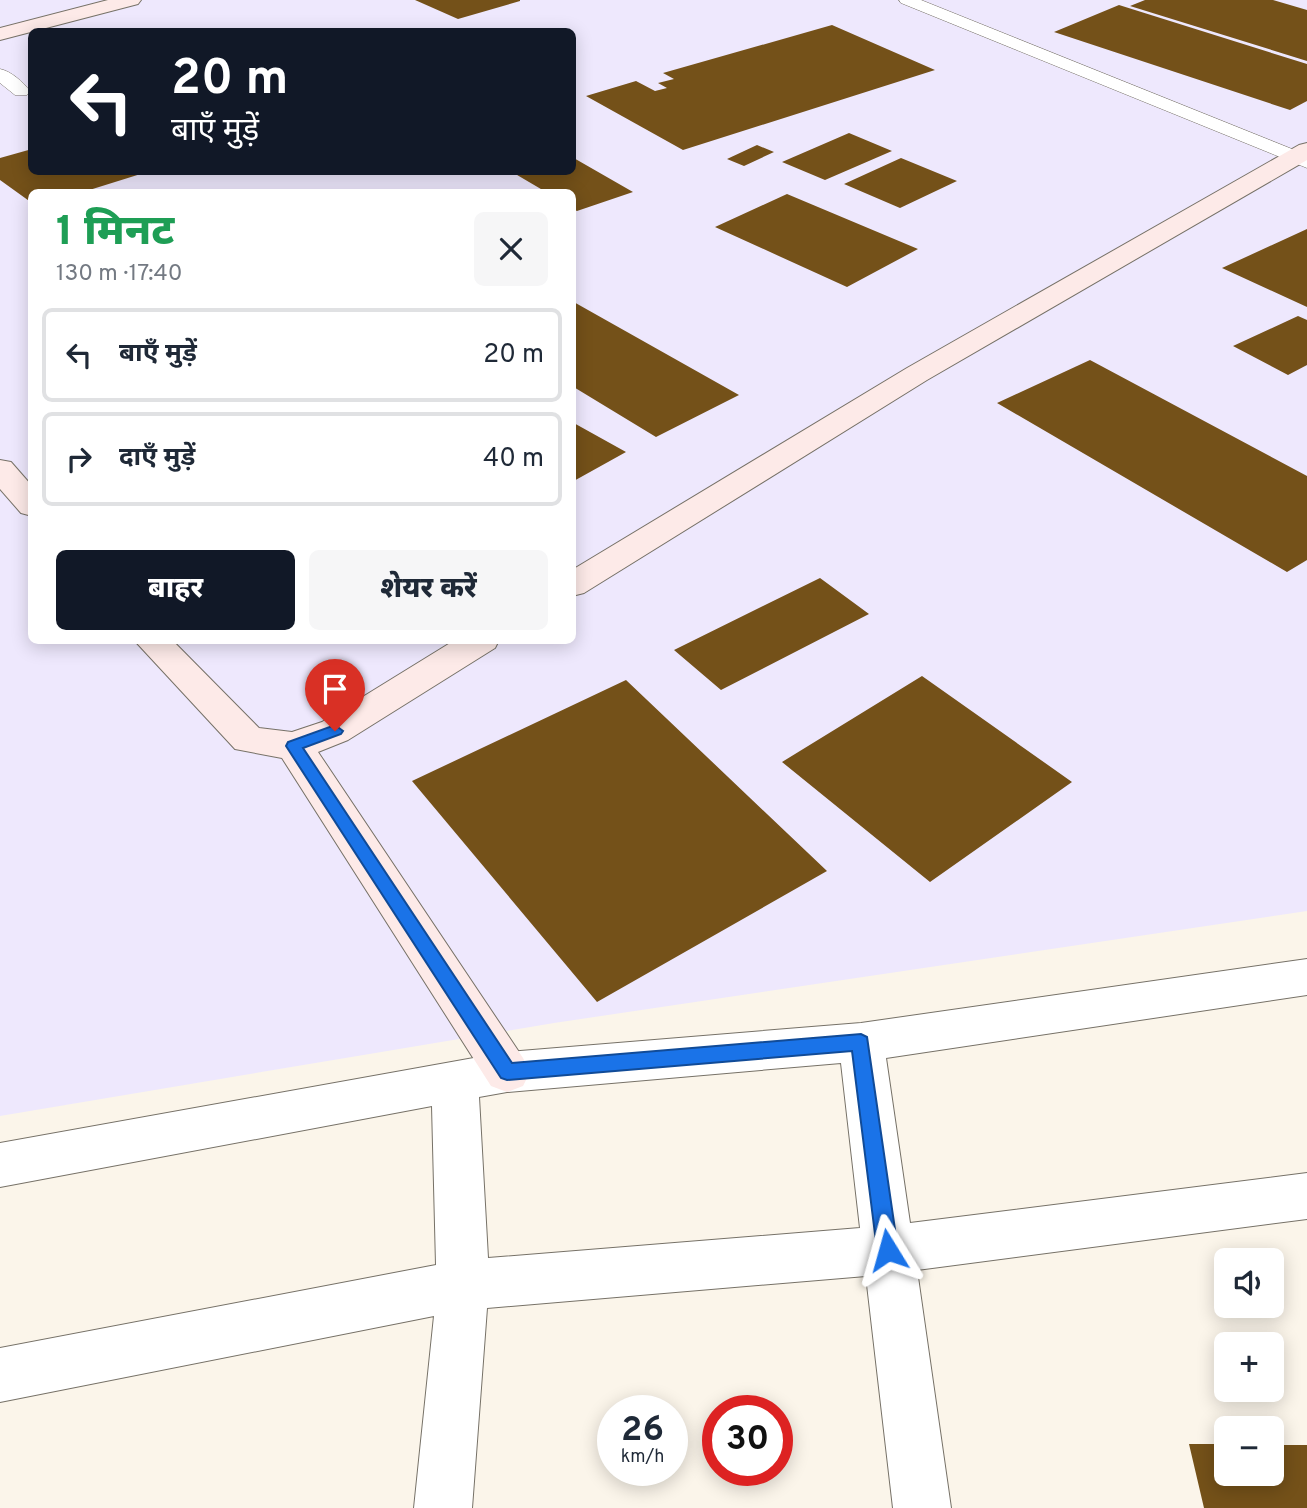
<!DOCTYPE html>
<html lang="hi">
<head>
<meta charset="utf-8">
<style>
  :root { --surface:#fff; --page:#f6f6f7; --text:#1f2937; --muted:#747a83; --line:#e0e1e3; --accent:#111827 }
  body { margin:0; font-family:Overpass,"Noto Sans Devanagari",sans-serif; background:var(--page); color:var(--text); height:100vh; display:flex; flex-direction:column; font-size:26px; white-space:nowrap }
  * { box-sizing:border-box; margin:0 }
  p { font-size:23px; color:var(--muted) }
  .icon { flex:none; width:38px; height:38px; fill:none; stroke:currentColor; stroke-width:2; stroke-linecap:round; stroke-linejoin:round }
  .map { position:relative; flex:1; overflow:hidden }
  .details { position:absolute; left:28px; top:189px; width:548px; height:455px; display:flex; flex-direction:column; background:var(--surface); border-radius:10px; box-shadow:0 4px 18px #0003 }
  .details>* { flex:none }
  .banner { position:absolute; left:28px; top:28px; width:548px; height:147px; border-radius:10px; box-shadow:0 4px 18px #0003; background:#111827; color:#fff; overflow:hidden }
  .buttons { position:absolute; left:1214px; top:1248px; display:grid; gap:14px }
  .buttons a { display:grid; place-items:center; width:70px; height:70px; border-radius:10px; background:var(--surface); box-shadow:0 4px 18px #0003; font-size:35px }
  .speed { position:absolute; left:597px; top:1395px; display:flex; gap:14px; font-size:35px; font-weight:700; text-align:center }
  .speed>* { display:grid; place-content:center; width:91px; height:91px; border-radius:50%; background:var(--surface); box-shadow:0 4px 18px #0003; line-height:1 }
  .speed small { font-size:18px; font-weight:400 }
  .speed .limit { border:10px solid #d22; background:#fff; color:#111 }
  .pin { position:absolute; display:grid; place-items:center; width:60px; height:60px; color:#fff; margin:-72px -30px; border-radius:50% 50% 50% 0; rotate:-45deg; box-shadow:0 0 7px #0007 }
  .pin .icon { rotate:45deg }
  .me { position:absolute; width:77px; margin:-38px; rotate:352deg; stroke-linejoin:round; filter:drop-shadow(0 0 5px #0008) }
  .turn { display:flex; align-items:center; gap:24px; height:147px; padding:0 28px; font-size:32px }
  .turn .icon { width:91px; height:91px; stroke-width:2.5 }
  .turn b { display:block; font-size:49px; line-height:60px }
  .round { display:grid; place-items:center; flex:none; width:74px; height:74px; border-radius:10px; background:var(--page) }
  .overview { display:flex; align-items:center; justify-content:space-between; height:119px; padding:0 28px }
  h1 { font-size:42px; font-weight:800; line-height:52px; color:#1e9e55 }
  .primary-button { display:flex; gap:14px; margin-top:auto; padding:14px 28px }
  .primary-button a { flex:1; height:80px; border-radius:10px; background:var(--accent); color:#fff; font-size:28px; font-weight:800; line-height:80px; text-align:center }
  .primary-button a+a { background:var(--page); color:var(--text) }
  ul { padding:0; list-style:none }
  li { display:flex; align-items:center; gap:21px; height:94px; margin:0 14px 10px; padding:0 14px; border:4px solid var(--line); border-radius:10px }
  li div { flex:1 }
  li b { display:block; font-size:26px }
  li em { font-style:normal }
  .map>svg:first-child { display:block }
  .industrial { fill:#eee8fd; fill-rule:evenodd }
  .building { fill:#745119 }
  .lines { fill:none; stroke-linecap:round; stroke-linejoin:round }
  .lane-casing { stroke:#767167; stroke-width:1 }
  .street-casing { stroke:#767167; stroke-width:2 }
  .secondary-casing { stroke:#767167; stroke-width:2 }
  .lane { fill:#fff; fill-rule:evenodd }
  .street { fill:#fff; fill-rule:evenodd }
  .secondary { fill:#fdeae8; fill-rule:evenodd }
  .route { fill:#1a73e8; stroke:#114b97; stroke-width:2 }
</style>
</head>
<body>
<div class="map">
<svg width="1307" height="1508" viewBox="0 0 1307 1508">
  <rect width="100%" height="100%" fill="#fbf5ea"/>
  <path class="industrial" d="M0 0H1307V911L554 1023 0 1116ZM32 32H572V172H32ZM32 192H572V640H32Z"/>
  <path class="building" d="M415 0H520V1L458 19Z
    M1145 0H1273L1307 10V61L1130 6Z
    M1119 5 1307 64V101L1290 110 1054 32Z
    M832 25 935 70 683 150 586 96 636 81 655 91 667 88 658 83 674 79 663 73Z
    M849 133 892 151 825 180 782 162Z
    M757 145 774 152 744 166 727 159Z
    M32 149V172H147L83 192H32V203L0 180V158Z
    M572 157 633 192 577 211 572 209V192H546L512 172H572Z
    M901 158 957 181 900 208 844 184Z
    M787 194 918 249 847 287 715 227Z
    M1307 229V307L1222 268Z
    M572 301 739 395 656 437 572 386Z
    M1298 316 1307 320V365L1288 375 1233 346Z
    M1090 360 1307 476V560L1287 572 997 403Z
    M572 422 626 452 572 482Z
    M820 578 869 614 721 690 674 650Z
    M922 676 1072 782 930 882 782 762Z
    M626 680 827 871 597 1002 412 781Z
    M1189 1444H1227V1474H1272V1445H1307V1508H1204Z"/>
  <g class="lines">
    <defs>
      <path id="lane" d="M899 0H921L1307 155V168L901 3Z
        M0 69C11 71 23 82 30 91L27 95H15L0 83Z"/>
      <path id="street" d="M1307 959V995L886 1058 910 1223 1307 1173V1219L917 1270 951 1508H893L866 1276 487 1308 472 1508H414L434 1316 0 1402V1348L436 1265 432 1106 0 1187V1143L507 1052 861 1023ZM841 1063 860 1228 488 1258 479 1097 507 1092Z"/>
      <path id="secondary" d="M108 0H141L138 4 0 40V28Z
        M1307 143V160L927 380 584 593 572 596V570L907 368 1299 145Z
        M0 460 11 462 32 486V516L21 513 0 489Z
        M134 640H172L259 728 292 732 322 722 455 640H499L495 648 348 740 318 752 523 1058 530 1072 523 1086 507 1092 491 1086 282 758 235 749Z"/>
    </defs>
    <use href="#lane" class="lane-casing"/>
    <use href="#street" class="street-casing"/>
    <use href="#secondary" class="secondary-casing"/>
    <use href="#lane" class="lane"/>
    <use href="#street" class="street"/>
    <use href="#secondary" class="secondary"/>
  </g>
  <path class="route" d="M335 725 343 731 341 734 303 748 512 1063 861 1034 867 1037 898 1250 895 1257 888 1260 880 1257 877 1250 852 1051 507 1080 501 1078 286 746 288 742Z"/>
</svg>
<div class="buttons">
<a><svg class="icon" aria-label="sound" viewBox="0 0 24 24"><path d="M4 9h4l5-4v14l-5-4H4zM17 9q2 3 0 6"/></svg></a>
<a>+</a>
<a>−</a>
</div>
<div class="speed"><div>26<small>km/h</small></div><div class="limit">30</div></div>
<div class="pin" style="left:335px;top:731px;background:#d93025"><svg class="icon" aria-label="arrive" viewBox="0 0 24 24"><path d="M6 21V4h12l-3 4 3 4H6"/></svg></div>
<svg class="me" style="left:888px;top:1250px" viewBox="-20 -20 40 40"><path d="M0-17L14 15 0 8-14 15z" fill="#1a73e8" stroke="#fff" stroke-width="4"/></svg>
<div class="banner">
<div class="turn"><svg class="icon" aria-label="left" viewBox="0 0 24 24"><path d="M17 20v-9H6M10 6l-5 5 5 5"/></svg><div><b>20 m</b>बाएँ मुड़ें</div></div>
</div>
<section class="details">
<div class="overview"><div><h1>1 मिनट</h1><p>130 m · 17:40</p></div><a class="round"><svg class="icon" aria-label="close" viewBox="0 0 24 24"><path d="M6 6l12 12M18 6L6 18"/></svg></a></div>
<ul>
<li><svg class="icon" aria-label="left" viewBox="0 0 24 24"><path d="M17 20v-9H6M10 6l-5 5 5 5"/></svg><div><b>बाएँ मुड़ें</b></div><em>20 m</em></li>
<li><svg class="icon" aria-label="right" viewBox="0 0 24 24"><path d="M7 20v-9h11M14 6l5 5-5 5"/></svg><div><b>दाएँ मुड़ें</b></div><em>40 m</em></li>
</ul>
<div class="primary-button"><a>बाहर</a><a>शेयर करें</a></div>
</section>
</div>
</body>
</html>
